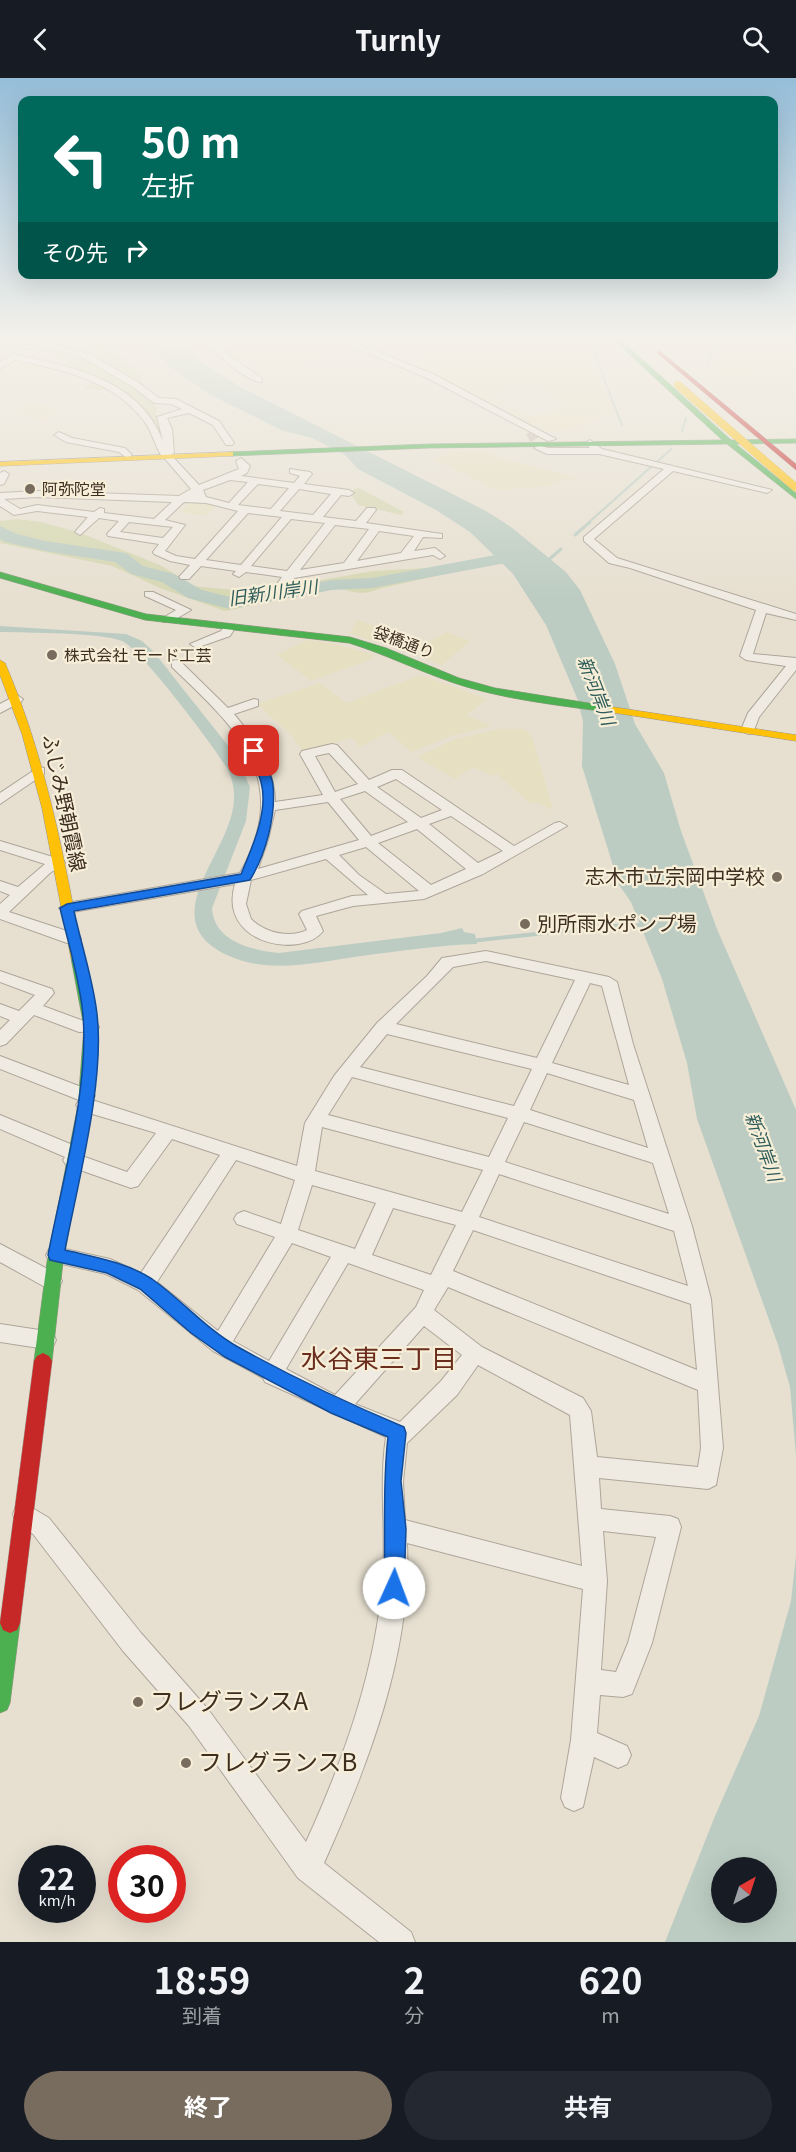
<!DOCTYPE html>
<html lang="ja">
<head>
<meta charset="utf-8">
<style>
  :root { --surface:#171b24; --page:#242831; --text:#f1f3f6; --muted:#9ea1a6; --accent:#786c5e }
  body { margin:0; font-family:Georgia,"Noto Sans JP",serif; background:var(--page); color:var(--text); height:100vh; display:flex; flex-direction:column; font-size:22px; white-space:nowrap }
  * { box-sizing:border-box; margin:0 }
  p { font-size:20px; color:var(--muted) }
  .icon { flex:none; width:33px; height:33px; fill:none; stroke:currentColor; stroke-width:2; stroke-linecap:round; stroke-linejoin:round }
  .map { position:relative; height:1864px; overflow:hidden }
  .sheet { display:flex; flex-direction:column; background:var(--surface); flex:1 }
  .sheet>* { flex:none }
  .top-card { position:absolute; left:18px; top:18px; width:760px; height:183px; border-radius:12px; box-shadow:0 6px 24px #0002; background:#00695c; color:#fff; overflow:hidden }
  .needle { width:39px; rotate:39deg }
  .controls { position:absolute; left:711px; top:1779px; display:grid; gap:12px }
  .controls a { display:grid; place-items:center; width:66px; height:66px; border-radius:50%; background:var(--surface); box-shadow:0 6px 24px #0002; font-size:30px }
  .speed { position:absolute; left:18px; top:1767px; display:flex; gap:12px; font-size:30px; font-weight:700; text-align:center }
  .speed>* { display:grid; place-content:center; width:78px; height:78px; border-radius:50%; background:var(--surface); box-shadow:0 6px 24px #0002; line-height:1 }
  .speed small { font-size:15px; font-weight:400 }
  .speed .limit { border:9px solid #d22; background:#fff; color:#111 }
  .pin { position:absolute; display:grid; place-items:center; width:51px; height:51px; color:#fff; margin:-26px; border-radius:12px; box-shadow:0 3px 9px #0006 }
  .me { position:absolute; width:66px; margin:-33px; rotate:2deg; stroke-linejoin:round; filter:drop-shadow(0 0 4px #0008) }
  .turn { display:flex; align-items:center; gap:21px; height:126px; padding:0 24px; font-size:27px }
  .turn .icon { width:78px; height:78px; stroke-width:2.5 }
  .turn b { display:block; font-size:42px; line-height:51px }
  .then { display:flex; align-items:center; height:57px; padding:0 24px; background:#0003; gap:12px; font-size:22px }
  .eta { display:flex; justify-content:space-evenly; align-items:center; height:102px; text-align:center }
  .eta b { font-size:36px; font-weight:700; line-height:42px }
  .action { display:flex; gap:12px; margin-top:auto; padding:12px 24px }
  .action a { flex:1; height:69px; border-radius:36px; background:var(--accent); color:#fff; font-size:24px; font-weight:700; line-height:69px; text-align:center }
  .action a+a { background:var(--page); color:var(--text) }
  header { display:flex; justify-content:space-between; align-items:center; height:78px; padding:0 24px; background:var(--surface); font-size:27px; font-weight:700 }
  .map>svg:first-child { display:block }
  .farmland { fill:#e6dfc2 }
  .green { fill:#d6d7b3 }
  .water { fill:#bcccc2; fill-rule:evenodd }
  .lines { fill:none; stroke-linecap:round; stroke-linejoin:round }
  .stream-far2 { stroke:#bcccc2; stroke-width:2 }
  .stream-far1 { stroke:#bcccc2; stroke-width:3 }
  .stream { stroke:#bcccc2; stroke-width:4 }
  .river { fill:#bcccc2; fill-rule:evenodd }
  .street-tunnel { stroke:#c5bcae; stroke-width:9; stroke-dasharray:9 4.5; stroke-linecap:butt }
  .street-casing { stroke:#ada599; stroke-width:2 }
  .fast-casing { stroke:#9c958a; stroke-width:1 }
  .slow-casing { stroke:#9c958a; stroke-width:1 }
  .jam-casing { stroke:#9c958a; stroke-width:1 }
  .street { fill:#efebe3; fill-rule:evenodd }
  .fast { fill:#4caf50; fill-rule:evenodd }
  .slow { fill:#ffc107; fill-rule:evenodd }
  .jam { fill:#c62828; fill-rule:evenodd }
  .slow-bridge-casing { stroke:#928b80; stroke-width:8; stroke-linecap:butt }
  .slow-bridge { stroke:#ffc107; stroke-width:8 }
  .route { fill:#1a73e8; stroke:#114b97; stroke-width:1.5 }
  .poi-dot { fill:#786c5e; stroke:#f7eed8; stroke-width:2 }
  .labels { text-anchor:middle; stroke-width:4.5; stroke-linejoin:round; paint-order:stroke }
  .far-poi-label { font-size:16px; fill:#3d2e20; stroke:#f7eed8; text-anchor:start }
  .far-street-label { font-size:16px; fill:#3d2e20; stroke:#f7eed8 }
  .far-water-label { font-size:18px; font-style:italic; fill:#2f5d5a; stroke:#f7eed8 }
  .street-label { font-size:20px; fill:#3d2e20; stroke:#f7eed8 }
  .poi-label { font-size:20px; fill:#3d2e20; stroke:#f7eed8; text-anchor:end }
  .near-poi-label { font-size:24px; fill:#3d2e20; stroke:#f7eed8; text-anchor:start }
  .near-neighbourhood-label { font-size:26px; fill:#6b2e1e; stroke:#f7eed8 }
</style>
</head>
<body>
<header><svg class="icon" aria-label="back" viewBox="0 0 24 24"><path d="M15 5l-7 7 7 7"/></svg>Turnly<svg class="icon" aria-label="search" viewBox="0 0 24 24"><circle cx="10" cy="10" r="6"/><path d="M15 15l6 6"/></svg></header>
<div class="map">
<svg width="796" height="1864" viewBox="0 0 796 1864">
  <rect width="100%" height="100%" fill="#e7e0d1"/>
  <path class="farmland" d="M210 261H238L249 266 261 261 322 277 279 294 239 278 230 280Z
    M385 261H583L586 268 386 271Z
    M727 261H772L796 272V288L725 303 717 291Z
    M587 271 613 334 569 352 549 354 503 333 513 330 531 339 571 328 529 305 489 317 504 325 494 328 430 294 401 282H421L420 274Z
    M18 281 52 290 34 298 0 290Z
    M32 325 58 332 44 342 16 334Z
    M485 373 504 381 578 400 560 403 549 408 497 412 433 381 450 374Z
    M189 424H204L217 427 207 437 181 435Z
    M357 542 398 555 382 565 350 556Z
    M447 554 470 563 442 587 390 567 404 558 424 566Z
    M307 562 336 566 375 577 369 582 311 603 277 577Z
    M421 597 487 621 466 637 492 648 451 658 412 674 388 654 360 669 352 660 302 673 293 659 257 626 320 605 346 625Z
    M498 651H525L533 661 553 732 535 724 531 726 497 696 492 698 473 689 455 701 417 679 453 662Z"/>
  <path class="green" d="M86 261H103L141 299 144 311 157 331 156 337 161 339 163 358C149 352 145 331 133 322 119 311 99 313 83 310L98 300 61 287 70 283 35 270 48 264 99 276Z
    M359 410 404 434 401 437 358 427 349 413Z
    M17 441 41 444 78 454 162 488 194 508 252 514 373 493 444 489 475 482 481 488 382 510C366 517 353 516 338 509L225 533 160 510 112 488 0 465V443Z"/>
  <path class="water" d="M142 261H179L200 283 242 310 486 433 511 449 566 494 580 512 615 586 635 646 664 695 681 753 717 851 796 1032V1377L790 1309 778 1267 697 1041 687 985 662 901 631 824 619 807 582 688 583 643 577 620 546 547 513 496 470 454 436 432 358 391 345 377 312 360 281 352 211 317 171 290Z
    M0 548 126 556 142 563 153 573 237 679 250 709 246 743 212 830C214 864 252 872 279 875L441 855 462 850 464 854 475 856 477 866C441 867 400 873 361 878 318 884 269 897 227 877 149 840 236 772 234 718 234 709 232 700 228 692 217 672 140 570 122 563 99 554 28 555 0 554Z
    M796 1478V1864H665L715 1738 759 1638 791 1523ZM722 1790H766V1834H722Z"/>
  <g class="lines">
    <path class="stream-far2" d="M589 261 622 348
      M707 287 717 261
      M682 353 686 340
      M658 383 671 371
      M588 445 652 388"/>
    <path class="stream-far1" d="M575 457 590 444
      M545 485 561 471"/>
    <path class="stream" d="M614 848 647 847
      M471 863 584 851"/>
    <path class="river" d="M0 448 17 456 45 463 126 475 143 488 174 496 202 512 230 519 332 502 372 500 522 472 531 477 522 482 372 510 332 512 230 531 188 520 162 504 131 496 115 484 45 473 5 464 0 461Z"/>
    <path class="street-tunnel" d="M530 354 539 370"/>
    <defs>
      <path id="street" d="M203 261H212L235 282 262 300V304C247 305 213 273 203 261Z
        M335 261H346L433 296 556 361 548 363 427 300Z
        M49 265 91 277 139 305 159 320 176 321 219 343 234 365 232 367H226L213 347 189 335 167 340 172 351 174 375 171 377 199 407 239 391 236 383 241 380 250 388 247 395 241 398 294 405 300 398 290 395V391L310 394 312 396 304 406 349 412 354 415 349 418 341 417 323 439 356 443 367 430H375L376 432 366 445 442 456V460L423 459 414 473 435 470 445 478 440 481 433 477 294 500 284 512 280 513 274 510 282 499 246 494 239 499 233 496 236 493 201 488 189 501H181L179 499 190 487 170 483 154 476 153 474 159 466 108 458 107 456 119 443 99 440 80 457 75 454 88 439 37 433 14 437 0 428V415L38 413 179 418 191 411 166 382 164 380 167 377H161C154 366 152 353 144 343 113 302 63 292 15 282L0 291V284L14 276C72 289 139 301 163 363L157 339 182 331 171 326 154 325 133 309 85 281 49 269 10 271 6 269ZM230 402 248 404 229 425 206 419 203 412ZM258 406 289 410 271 431 238 427ZM299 411 331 416 313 437 280 433ZM38 419 172 424 154 441 104 435V431L100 430 94 434 37 427 20 431 4 421ZM184 424 206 425 238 433 195 481 176 478 165 473 185 447 165 442ZM248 435 282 439 241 487 206 482ZM291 441 325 445 287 493 251 488ZM129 444 173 449 163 460 120 454ZM335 447 369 451 344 485 300 492ZM379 453 414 458 401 475 357 483Z
        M59 354 72 360 125 370 132 377 127 380 119 374 66 364 54 357Z
        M590 362 602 371 772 412 767 415 673 393 594 461 617 480 796 536V542L766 535 753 576 796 580V592L759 639 753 655 748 656 741 652 748 635 786 588 746 582 740 578 756 532 630 490 609 485 584 463V459L664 391 599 376H547L534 370 539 367 548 370H590L585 365Z
        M4 393 9 396 4 406 0 407V395Z
        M145 514H153L191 532 171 544H163V540L176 532 145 518Z
        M226 546 236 548 230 558 196 570 190 566 221 553Z
        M176 582 180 583 228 630 254 621 258 622V628L234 636C255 662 275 689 275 724L323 717 300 676 302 673 332 666 337 667 369 702 392 692H402L514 768 555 745 560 744 567 748 483 796 424 821 353 828 316 838 323 853C303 881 217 867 235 806L67 835 62 833 59 830 67 825 240 795C293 701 237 651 172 589V583ZM329 675 358 706 335 714 315 678ZM396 701 442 732 421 740 377 709ZM365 713 408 744 371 758 340 721ZM328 724 359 762 258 791 268 762 275 732ZM451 738 503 773 478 785 429 746ZM417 751 466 791 431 807 378 765ZM366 769 419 813 386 816 359 797 339 777ZM326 781 368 817 352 818 302 833 299 836 307 852C289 861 264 854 251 841L246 826 251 802Z
        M17 617 23 621 21 624 0 635V626Z
        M39 689 44 690V696L0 726V715Z
        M0 763 63 782 65 785 50 795 9 834 79 857 81 861 79 865H67L0 841V826L10 817 0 813V803L18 809 45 786 0 772Z
        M486 873 609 899 617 904 633 966 692 1148 711 1221 723 1370 716 1407 708 1411 599 1400 601 1431 670 1438 678 1441 681 1449 652 1565 632 1616 623 1619 600 1617 597 1655 627 1668 631 1677 627 1686 618 1690 594 1679 583 1729 574 1733 565 1729 561 1720 571 1662 583 1511 407 1465C412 1575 368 1687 324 1785L411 1854 415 1864H379L298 1800 189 1648 123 1573 33 1456 16 1444 13 1436 16 1428 24 1425 49 1440 141 1555 207 1630 306 1764C344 1681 377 1589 383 1496 386 1450 379 1405 386 1359L265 1304 263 1300 213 1273 138 1212 106 1196 49 1183 46 1177 49 1171 56 1169 110 1181 141 1195 220 1077 172 1061 138 1108 131 1110 66 1087 63 1082 65 1079 0 1051V1037L80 1070 82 1078 127 1094 156 1055 79 1032 76 1027 79 1022 0 991V978L92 1013 95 1018 92 1022 297 1088 305 1045 334 998 377 945 427 898 442 880ZM486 883 575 902 537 980 396 946 453 889ZM590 905 602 908 629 1007 552 985ZM387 956 532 991 514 1028 360 989ZM547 995 634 1022 648 1070 530 1032ZM352 999 508 1040 489 1079 328 1037ZM524 1044 653 1085 669 1136 505 1084ZM322 1049 483 1092 462 1134 315 1093ZM236 1082 295 1102 281 1146 244 1133 237 1136 234 1141 237 1146 275 1159 218 1253 157 1204ZM499 1096 674 1153 688 1208 479 1139ZM312 1107 376 1125 355 1171 298 1152ZM393 1130 456 1147 431 1197 372 1177ZM473 1152 691 1226 697 1292 453 1193ZM292 1165 331 1179 269 1283 233 1263ZM348 1185 424 1212 416 1229 335 1317 286 1291ZM448 1209 698 1312 701 1370 698 1389 597 1379 591 1333 583 1320 482 1269 434 1232ZM424 1248 462 1277 441 1303 400 1344 355 1326ZM478 1287 570 1337 582 1488 405 1442 403 1404 407 1365 457 1317ZM603 1453 656 1459 628 1565 616 1594 601 1592 607 1503Z
        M0 893 52 911 54 915 43 928 81 942 97 945 99 949 97 953 79 954 34 937 6 966 0 968V952L10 942 0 938V926L19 933 35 917 0 904Z
        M0 1166 59 1197 62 1203 59 1209 52 1211 45 1209 0 1184Z
        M0 1246 46 1253 53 1256 56 1262 53 1268 46 1271 0 1264Z"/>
      <path id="fast" d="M613 261H620L731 362 796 361V365L736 366 796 415V421L727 366 429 370 230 378 226 376 230 374 429 366 722 362Z
        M0 494 146 536 350 559 386 570 459 600 495 610 613 629 618 632 613 635C559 627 503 622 451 604 417 592 384 576 349 565L145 542 0 500Z
        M77 876 83 880 98 949 92 1027 63 1184 52 1283 49 1288 43 1291 37 1288 34 1283 47 1184 78 1027 84 949 71 880Z
        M10 1535 17 1538 20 1545 10 1625 7 1632 0 1635V1546L3 1538Z"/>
      <path id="slow" d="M233 374V378H230L0 388V384Z
        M0 582 5 585C46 680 64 779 83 880L77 884 71 880 42 730 22 656 0 597Z
        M613 629 796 657V663L609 634V630Z"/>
      <path id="jam" d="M659 272 796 386V392L657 275Z
        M43 1275 49 1278 52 1283 20 1545 17 1552 10 1555 3 1552 0 1545 34 1283 37 1278Z"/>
    </defs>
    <use href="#street" class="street-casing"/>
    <use href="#fast" class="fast-casing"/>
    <use href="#slow" class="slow-casing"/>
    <use href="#jam" class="jam-casing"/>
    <use href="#street" class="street"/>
    <use href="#fast" class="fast"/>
    <use href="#slow" class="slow"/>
    <use href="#jam" class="jam"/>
    <defs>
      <path id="slow-bridge" d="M678 307 795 409"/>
    </defs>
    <use href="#slow-bridge" class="slow-bridge-casing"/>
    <use href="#slow-bridge" class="slow-bridge"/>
  </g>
  <linearGradient id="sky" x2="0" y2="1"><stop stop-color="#96bed9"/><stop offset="0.5" stop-color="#f4f1ea"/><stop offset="1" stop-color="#f4f1ea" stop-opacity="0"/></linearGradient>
  <rect width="796" height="522" fill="url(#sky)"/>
  <path class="route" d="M250 671 259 673C263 683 272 696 273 707 276 738 266 776 250 802L74 833C81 866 93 901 97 936 105 1003 78 1104 65 1172 94 1179 126 1184 152 1201 182 1222 206 1251 238 1269 292 1299 347 1325 404 1349L406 1355 401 1403 406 1451 404 1510 401 1517 394 1520 387 1517 384 1510C386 1459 382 1409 388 1359L331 1335 225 1279 191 1255 140 1211 107 1195 50 1182 48 1177C62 1104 89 1012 83 937 80 902 68 865 60 830L67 826 241 796C252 770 269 733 261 704 258 693 252 683 248 673Z"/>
  <g class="poi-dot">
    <circle cx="30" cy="411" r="6"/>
    <circle cx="52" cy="577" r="6"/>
    <circle cx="777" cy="799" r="6"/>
    <circle cx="525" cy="846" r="6"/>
    <circle cx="138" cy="1624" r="6"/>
    <circle cx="186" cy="1685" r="6"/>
  </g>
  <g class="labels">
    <g class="far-poi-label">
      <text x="42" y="417">阿弥陀堂</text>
      <text x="64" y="583">株式会社 モード工芸</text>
    </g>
    <g class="far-street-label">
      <text transform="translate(404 564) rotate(21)" y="6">袋橋通り</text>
    </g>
    <g class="far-water-label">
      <text transform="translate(273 515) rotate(-8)" y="6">旧新川岸川</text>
      <text transform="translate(596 613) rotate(69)" y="6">新河岸川</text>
      <text transform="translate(763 1069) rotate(70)" y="6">新河岸川</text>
    </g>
    <g class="street-label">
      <text transform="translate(64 725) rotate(78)" y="7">ふじみ野朝霞線</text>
    </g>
    <g class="poi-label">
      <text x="765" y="806">志木市立宗岡中学校</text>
      <text x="537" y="853" text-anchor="start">別所雨水ポンプ場</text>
    </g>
    <g class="near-poi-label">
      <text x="150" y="1632">フレグランスA</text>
      <text x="198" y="1693">フレグランスB</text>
    </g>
    <g class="near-neighbourhood-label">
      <text x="379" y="1290">水谷東三丁目</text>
    </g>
  </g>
</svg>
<div class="controls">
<a><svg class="needle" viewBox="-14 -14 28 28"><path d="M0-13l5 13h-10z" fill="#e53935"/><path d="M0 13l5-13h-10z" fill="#9ea1a6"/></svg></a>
</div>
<div class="speed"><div>22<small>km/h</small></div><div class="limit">30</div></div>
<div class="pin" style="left:254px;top:673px;background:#d93025"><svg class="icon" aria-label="arrive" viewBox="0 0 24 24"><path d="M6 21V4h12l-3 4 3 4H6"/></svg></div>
<svg class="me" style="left:394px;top:1510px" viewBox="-20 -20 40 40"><circle r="19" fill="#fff"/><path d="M0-13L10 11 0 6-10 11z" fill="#1a73e8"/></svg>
<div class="top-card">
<div class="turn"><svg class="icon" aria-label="left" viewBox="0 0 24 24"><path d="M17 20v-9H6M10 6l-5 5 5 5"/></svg><div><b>50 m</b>左折</div></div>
<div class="then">その先<svg class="icon" aria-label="right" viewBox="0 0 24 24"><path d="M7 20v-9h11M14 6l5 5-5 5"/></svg></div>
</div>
</div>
<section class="sheet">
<div class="eta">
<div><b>18:59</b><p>到着</p></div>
<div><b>2</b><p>分</p></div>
<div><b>620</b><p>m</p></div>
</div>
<div class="action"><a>終了</a><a>共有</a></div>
</section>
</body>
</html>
